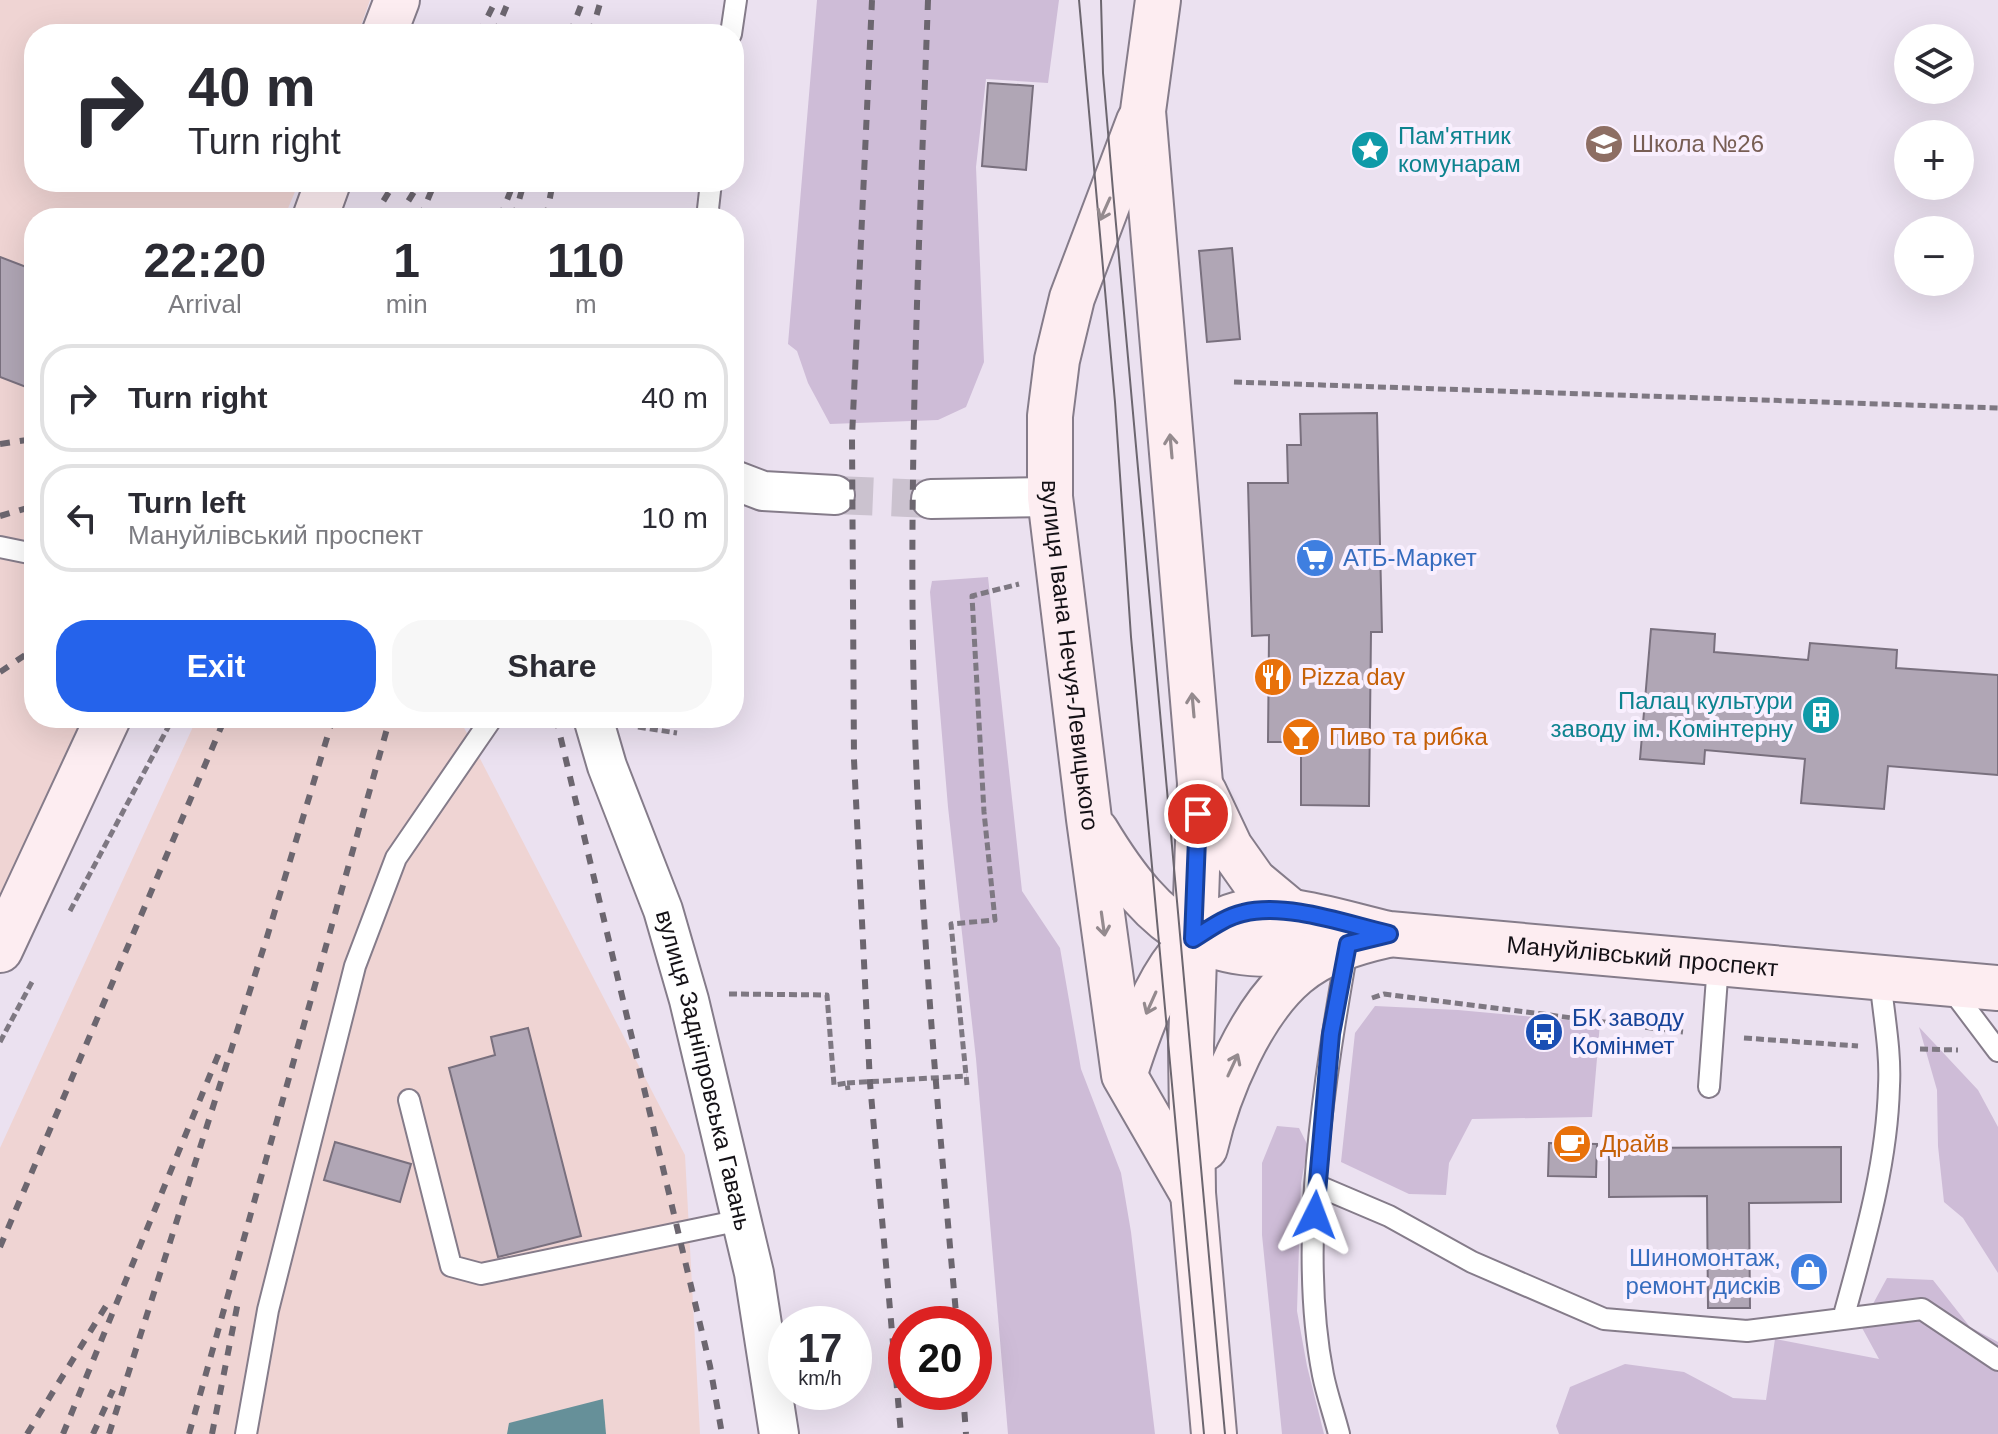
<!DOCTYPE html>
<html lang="en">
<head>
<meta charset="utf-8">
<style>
  :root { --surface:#fff; --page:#f7f7f7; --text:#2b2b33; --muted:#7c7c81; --line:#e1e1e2; --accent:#2563eb }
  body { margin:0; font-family:Arial,sans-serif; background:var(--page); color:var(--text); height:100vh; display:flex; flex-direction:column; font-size:30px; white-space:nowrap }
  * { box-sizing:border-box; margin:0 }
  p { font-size:26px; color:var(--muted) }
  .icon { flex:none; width:44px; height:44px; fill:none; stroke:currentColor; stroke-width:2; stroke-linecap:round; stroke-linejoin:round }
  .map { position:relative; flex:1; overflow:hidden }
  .details { position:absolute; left:24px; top:208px; width:720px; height:520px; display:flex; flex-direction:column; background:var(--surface); border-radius:32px; box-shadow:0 8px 32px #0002 }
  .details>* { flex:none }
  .guide { position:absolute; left:24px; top:24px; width:720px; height:168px; border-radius:32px; box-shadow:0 8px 32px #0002; background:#fff; color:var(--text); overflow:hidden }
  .fabs { position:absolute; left:1894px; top:24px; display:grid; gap:16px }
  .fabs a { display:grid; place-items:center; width:80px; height:80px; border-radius:50%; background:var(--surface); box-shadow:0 8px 32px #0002; font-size:40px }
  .speed { position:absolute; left:768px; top:1306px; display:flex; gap:16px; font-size:40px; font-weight:700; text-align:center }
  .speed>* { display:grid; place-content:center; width:104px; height:104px; border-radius:50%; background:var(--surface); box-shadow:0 8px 32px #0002; line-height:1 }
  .speed small { font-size:20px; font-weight:400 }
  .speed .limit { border:12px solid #d22; background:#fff; color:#111 }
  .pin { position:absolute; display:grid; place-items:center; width:68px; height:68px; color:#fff; margin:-34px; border:4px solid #fff; border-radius:50%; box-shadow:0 2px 8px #0007 }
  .me { position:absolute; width:88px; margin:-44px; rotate:3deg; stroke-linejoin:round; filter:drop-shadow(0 0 6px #0008) }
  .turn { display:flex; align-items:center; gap:28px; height:168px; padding:0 32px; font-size:36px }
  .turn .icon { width:104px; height:104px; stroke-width:2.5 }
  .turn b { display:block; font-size:56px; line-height:68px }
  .eta { display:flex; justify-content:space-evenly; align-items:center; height:136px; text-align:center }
  .eta b { font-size:48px; font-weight:700; line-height:56px }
  .primary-button { display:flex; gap:16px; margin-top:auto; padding:16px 32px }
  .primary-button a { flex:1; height:92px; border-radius:32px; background:var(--accent); color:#fff; font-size:32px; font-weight:700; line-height:92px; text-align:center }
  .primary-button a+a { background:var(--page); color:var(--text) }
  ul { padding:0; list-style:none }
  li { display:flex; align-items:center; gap:24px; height:108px; margin:0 16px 12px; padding:0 16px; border:4px solid var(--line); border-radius:32px }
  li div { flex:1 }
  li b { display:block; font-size:30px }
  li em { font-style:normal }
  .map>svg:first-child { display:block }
  .industrial { fill:#efd4d3 }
  .green { fill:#cebcd7 }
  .water { fill:#669099 }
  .building { fill:#b0a6b5; stroke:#79707e; stroke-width:2 }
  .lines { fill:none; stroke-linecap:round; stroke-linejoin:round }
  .street-tunnel { stroke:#cbc2cf; stroke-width:38; stroke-dasharray:38 19; stroke-linecap:butt }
  .lane-casing { stroke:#857c8a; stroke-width:24 }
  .street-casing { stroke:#857c8a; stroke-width:42 }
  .secondary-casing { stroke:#857c8a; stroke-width:48 }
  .path { stroke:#7e7882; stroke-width:5; stroke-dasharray:8 4; stroke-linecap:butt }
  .lane { stroke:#fff; stroke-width:20 }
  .street { stroke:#fff; stroke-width:38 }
  .secondary { stroke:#fdedf1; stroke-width:44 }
  .tram { stroke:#6c666f; stroke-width:2 }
  .rail { stroke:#6c666f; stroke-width:6; stroke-dasharray:10 10; stroke-linecap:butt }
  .oneway { stroke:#948a8e }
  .route-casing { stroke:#184099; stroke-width:20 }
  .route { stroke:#2563eb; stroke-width:14 }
  .labels { text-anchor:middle; stroke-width:8; stroke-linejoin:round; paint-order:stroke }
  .culture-label { font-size:24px; fill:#0d838f; stroke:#f9effe; text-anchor:start }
  .education-label { font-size:24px; fill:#785e54; stroke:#f9effe; text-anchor:start }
  .shop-label { font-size:24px; fill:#366cbe; stroke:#f9effe; text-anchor:start }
  .street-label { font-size:24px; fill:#141116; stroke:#f9effe }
  .food-label { font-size:24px; fill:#c56008; stroke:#f9effe; text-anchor:start }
  .transit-label { font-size:24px; fill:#164399; stroke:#f9effe; text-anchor:start }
</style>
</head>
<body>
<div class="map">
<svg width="1998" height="1434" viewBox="0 0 1998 1434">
  <rect width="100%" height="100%" fill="#ebe1f0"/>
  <path class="industrial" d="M0 0H370L358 34H34V182H299L284 218H34V718H100L0 903Z
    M197 718H459L685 1155 700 1434H0V1148Z"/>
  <path class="green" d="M817 0H1059L1048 83 986 79 976 167 984 362 966 407 938 420 830 424 808 383 797 351 788 344Z
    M988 577 1022 891 1060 948 1081 1069 1121 1173 1131 1232 1155 1434H1008L976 1059 948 807 930 592 932 581Z
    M1375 1006 1458 1010 1600 1023 1592 1117 1472 1119 1449 1163 1446 1195 1409 1194 1341 1162 1355 1033Z
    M1919 1027 1978 1090 1998 1127V1273L1963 1218 1944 1202 1938 1146 1937 1090Z
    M1277 1126 1299 1128 1308 1146 1301 1183 1297 1311 1307 1366 1324 1434H1282L1262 1235V1163Z
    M1887 1278 1933 1280 1970 1327 1998 1342V1434H1559L1556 1426 1570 1387 1625 1364 1684 1372 1733 1398 1766 1400 1775 1339 1879 1359 1861 1326Z"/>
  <path class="water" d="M603 1399 606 1434H507L509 1423Z"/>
  <path class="building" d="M988 83 1033 86 1026 170 982 166Z
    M1232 248 1240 339 1207 342 1199 251Z
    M0 257 34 270V390L0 377Z
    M1377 413 1382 632H1371L1369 806 1301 805V742H1268L1269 635 1252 636 1248 483H1288L1287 445H1301L1300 414Z
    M1651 629 1715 634 1714 652 1808 660 1810 643 1897 650 1896 668 1998 675V775L1888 766 1884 809 1801 803 1805 759 1705 750 1704 764 1640 759Z
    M528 1028 581 1236 498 1257 449 1068 495 1055 491 1037Z
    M335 1142 411 1164 400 1202 324 1180Z
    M1549 1143 1597 1144 1596 1177 1548 1176Z
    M1841 1147V1202L1749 1203 1750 1308H1708L1707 1196 1609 1197V1148Z"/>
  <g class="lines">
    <path class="street-tunnel" d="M835 495 931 499"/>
    <defs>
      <path id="lane" d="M731 34 736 0
        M707 218 711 182
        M0 547 34 554
        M1949 986 1998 1051
        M1709 1087 1718 964
        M409 1100 451 1266 481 1274 741 1220
        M1316 1185 1389 1216 1472 1262 1604 1319 1747 1331 1922 1309 1998 1360
        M1843 1319C1864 1242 1887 1166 1889 1086 1891 1050 1883 1012 1880 976
        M246 1434 268 1310 355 966 396 858 492 718
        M1339 1434C1334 1414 1327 1395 1323 1375 1297 1243 1325 1076 1348 944"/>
      <g id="street">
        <path d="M734 480 763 491 835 495"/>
        <path d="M931 499 1050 497"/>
        <path id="s1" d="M593 718 607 766 663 910 689 1000 754 1273 779 1434"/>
      </g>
      <g id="secondary">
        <path d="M1158 0 1143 111 1200 783 1191 1046 1193 1193 1214 1434"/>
        <path d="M384 34 397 0"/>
        <path id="s2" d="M1139 121 1072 298 1057 360 1050 416V497L1089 819 1124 1075 1191 1191"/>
        <path d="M315 218 328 182"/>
        <path d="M1204 792 1230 847 1254 881 1290 911"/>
        <path d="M1096 831C1157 932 1210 971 1331 947"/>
        <path d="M0 950 108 718"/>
        <path id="s3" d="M1126 1070C1152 990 1188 896 1292 912 1324 916 1357 927 1389 934L1998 988"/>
        <path d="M1205 1148C1218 1091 1251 1012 1296 974 1322 952 1356 942 1387 935"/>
      </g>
    </defs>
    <use href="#lane" class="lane-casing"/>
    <use href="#street" class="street-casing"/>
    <use href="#secondary" class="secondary-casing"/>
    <path class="path" d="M1234 382 1998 408
      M638 727 677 733
      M70 911 173 718
      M729 994 827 995 834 1085 847 1083 848 1090
      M1372 998 1384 994 1683 1032
      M1744 1038 1858 1046
      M0 1042 33 980
      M1920 1049 1958 1050
      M847 1083 967 1076
      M967 1085 951 924 995 920 984 812 972 596 1019 584"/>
    <use href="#lane" class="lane"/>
    <use href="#street" class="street"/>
    <use href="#secondary" class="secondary"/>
    <path class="tram" d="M1079 0 1115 402 1131 637 1204 1434
      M1101 0 1103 73 1113 191 1225 1434"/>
    <path class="rail" d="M872 0 852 437 854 760 870 1083 901 1434
      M928 0C919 253 906 506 916 759 923 948 940 1136 957 1324
      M479 34 496 0
      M495 34 509 0
      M570 34 583 0
      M591 34 601 0
      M373 218 395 182
      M398 218 420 182
      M420 218 435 182
      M500 218 514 182
      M514 218 523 186
      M546 218 553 182
      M0 444 34 439
      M0 516 34 506
      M0 672 34 649
      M556 718 710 1366 722 1434
      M0 1247 225 718
      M963 1392 966 1434
      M27 1434 109 1301
      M63 1434 219 1053
      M93 1434 113 1390
      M109 1434 267 937 333 718
      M189 1434 390 718
      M212 1434 238 1302"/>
  </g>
  <defs><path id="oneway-shaft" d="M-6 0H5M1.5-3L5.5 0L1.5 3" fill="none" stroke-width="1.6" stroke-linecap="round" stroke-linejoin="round" transform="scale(2)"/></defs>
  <g class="oneway">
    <use href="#oneway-shaft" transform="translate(1105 209) rotate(114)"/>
    <use href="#oneway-shaft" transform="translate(1171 446) rotate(-95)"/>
    <use href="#oneway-shaft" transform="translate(1193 705) rotate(-95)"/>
    <use href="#oneway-shaft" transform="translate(1103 924) rotate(82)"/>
    <use href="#oneway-shaft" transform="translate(1151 1003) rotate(114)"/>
    <use href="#oneway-shaft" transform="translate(1233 1065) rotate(-65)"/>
  </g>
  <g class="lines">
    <defs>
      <path id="route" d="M1198 814 1193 939C1209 929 1225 917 1243 913 1286 902 1346 924 1389 934L1348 944 1331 1034 1315 1215"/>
    </defs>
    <use href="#route" class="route-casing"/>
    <use href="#route" class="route"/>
  </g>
  <defs>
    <symbol id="school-disc" viewBox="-11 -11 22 22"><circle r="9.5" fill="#8d6e63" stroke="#f9effe"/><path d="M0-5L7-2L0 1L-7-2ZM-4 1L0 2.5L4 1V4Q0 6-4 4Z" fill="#fff"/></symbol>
    <symbol id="sight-disc" viewBox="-11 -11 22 22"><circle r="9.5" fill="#0f9aa8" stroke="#f9effe"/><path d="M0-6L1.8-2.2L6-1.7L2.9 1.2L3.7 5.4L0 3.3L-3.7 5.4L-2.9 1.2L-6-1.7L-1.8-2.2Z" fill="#fff"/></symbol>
    <symbol id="supermarket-disc" viewBox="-11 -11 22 22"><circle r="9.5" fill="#3f7fe0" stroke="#f9effe"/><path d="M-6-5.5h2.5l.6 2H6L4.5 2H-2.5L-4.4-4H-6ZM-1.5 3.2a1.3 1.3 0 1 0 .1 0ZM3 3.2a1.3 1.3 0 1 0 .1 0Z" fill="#fff"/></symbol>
    <symbol id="restaurant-disc" viewBox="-11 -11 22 22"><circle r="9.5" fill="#e8710a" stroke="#f9effe"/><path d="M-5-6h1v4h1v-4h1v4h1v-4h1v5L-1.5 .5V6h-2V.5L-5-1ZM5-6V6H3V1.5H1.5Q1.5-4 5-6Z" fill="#fff"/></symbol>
    <symbol id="building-disc" viewBox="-11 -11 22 22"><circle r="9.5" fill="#0f9aa8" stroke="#f9effe"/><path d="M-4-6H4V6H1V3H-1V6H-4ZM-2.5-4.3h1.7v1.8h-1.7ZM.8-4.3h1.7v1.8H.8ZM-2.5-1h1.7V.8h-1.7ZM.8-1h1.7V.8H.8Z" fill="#fff"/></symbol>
    <symbol id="bar-disc" viewBox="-11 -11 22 22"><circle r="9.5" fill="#e8710a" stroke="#f9effe"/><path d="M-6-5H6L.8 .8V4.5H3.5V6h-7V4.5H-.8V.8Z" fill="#fff"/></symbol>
    <symbol id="bus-disc" viewBox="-11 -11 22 22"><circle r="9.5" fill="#1a4fb4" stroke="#f9effe"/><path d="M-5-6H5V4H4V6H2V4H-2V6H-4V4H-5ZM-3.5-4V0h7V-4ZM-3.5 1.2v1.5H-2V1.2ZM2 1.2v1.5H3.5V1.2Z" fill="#fff"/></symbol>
    <symbol id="cafe-disc" viewBox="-11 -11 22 22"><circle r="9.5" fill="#e8710a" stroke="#f9effe"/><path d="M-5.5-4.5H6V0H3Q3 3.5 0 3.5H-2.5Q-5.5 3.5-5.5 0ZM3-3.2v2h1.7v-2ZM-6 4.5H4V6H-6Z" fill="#fff"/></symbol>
    <symbol id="shop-disc" viewBox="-11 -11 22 22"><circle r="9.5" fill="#3f7fe0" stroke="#f9effe"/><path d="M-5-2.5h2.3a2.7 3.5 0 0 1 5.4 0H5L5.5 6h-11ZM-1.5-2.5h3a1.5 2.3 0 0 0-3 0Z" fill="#fff"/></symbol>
  </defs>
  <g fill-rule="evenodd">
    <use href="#school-disc" x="1582" y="122" width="44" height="44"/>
    <use href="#sight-disc" x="1348" y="128" width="44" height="44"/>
    <use href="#supermarket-disc" x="1293" y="536" width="44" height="44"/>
    <use href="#restaurant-disc" x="1251" y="655" width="44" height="44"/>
    <use href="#building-disc" x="1799" y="693" width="44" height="44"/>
    <use href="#bar-disc" x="1279" y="715" width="44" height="44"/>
    <use href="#bus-disc" x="1522" y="1010" width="44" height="44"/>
    <use href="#cafe-disc" x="1550" y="1122" width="44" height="44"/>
    <use href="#shop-disc" x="1787" y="1250" width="44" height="44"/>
  </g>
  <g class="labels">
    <g class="culture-label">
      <text x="1398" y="144">Пам'ятник<tspan x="1398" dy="28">комунарам</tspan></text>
      <text x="1793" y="709" text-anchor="end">Палац культури<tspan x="1793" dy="28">заводу ім. Комінтерну</tspan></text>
    </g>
    <g class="education-label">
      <text x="1632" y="152">Школа №26</text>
    </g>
    <g class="shop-label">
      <text x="1343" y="566">АТБ-Маркет</text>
      <text x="1781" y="1266" text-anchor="end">Шиномонтаж,<tspan x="1781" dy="28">ремонт дисків</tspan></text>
    </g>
    <g class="street-label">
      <text dy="8" stroke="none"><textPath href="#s2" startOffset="550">вулиця Івана Нечуя-Левицького</textPath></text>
      <text dy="8" stroke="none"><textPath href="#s3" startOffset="608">Мануйлівський проспект</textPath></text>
      <text dy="8" stroke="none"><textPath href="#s1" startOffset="370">вулиця Задніпровська Гавань</textPath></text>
    </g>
    <g class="food-label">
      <text x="1301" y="685">Pizza day</text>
      <text x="1329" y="745">Пиво та рибка</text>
      <text x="1600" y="1152">Драйв</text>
    </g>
    <g class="transit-label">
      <text x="1572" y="1026">БК заводу<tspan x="1572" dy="28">Комінмет</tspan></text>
    </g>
  </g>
</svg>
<div class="fabs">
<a><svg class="icon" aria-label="layers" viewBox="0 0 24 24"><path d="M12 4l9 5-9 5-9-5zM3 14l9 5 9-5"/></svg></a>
<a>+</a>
<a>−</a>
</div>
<div class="speed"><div>17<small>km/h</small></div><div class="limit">20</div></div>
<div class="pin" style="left:1198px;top:814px;background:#d93025"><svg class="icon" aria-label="arrive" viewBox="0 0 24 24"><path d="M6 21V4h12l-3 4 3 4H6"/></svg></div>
<svg class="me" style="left:1315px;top:1215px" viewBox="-20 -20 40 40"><path d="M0-17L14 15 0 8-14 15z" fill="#2563eb" stroke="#fff" stroke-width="4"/></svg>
<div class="guide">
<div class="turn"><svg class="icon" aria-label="right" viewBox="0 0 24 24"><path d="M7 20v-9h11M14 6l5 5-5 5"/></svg><div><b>40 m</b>Turn right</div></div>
</div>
<section class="details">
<div class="eta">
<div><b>22:20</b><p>Arrival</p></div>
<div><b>1</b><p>min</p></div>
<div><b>110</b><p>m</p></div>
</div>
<ul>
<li><svg class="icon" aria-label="right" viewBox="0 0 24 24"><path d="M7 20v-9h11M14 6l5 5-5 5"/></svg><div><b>Turn right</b></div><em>40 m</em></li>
<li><svg class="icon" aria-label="left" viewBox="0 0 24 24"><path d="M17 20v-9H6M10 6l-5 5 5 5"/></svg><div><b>Turn left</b><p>Мануйлівський проспект</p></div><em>10 m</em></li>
</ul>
<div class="primary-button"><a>Exit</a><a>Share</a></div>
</section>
</div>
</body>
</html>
